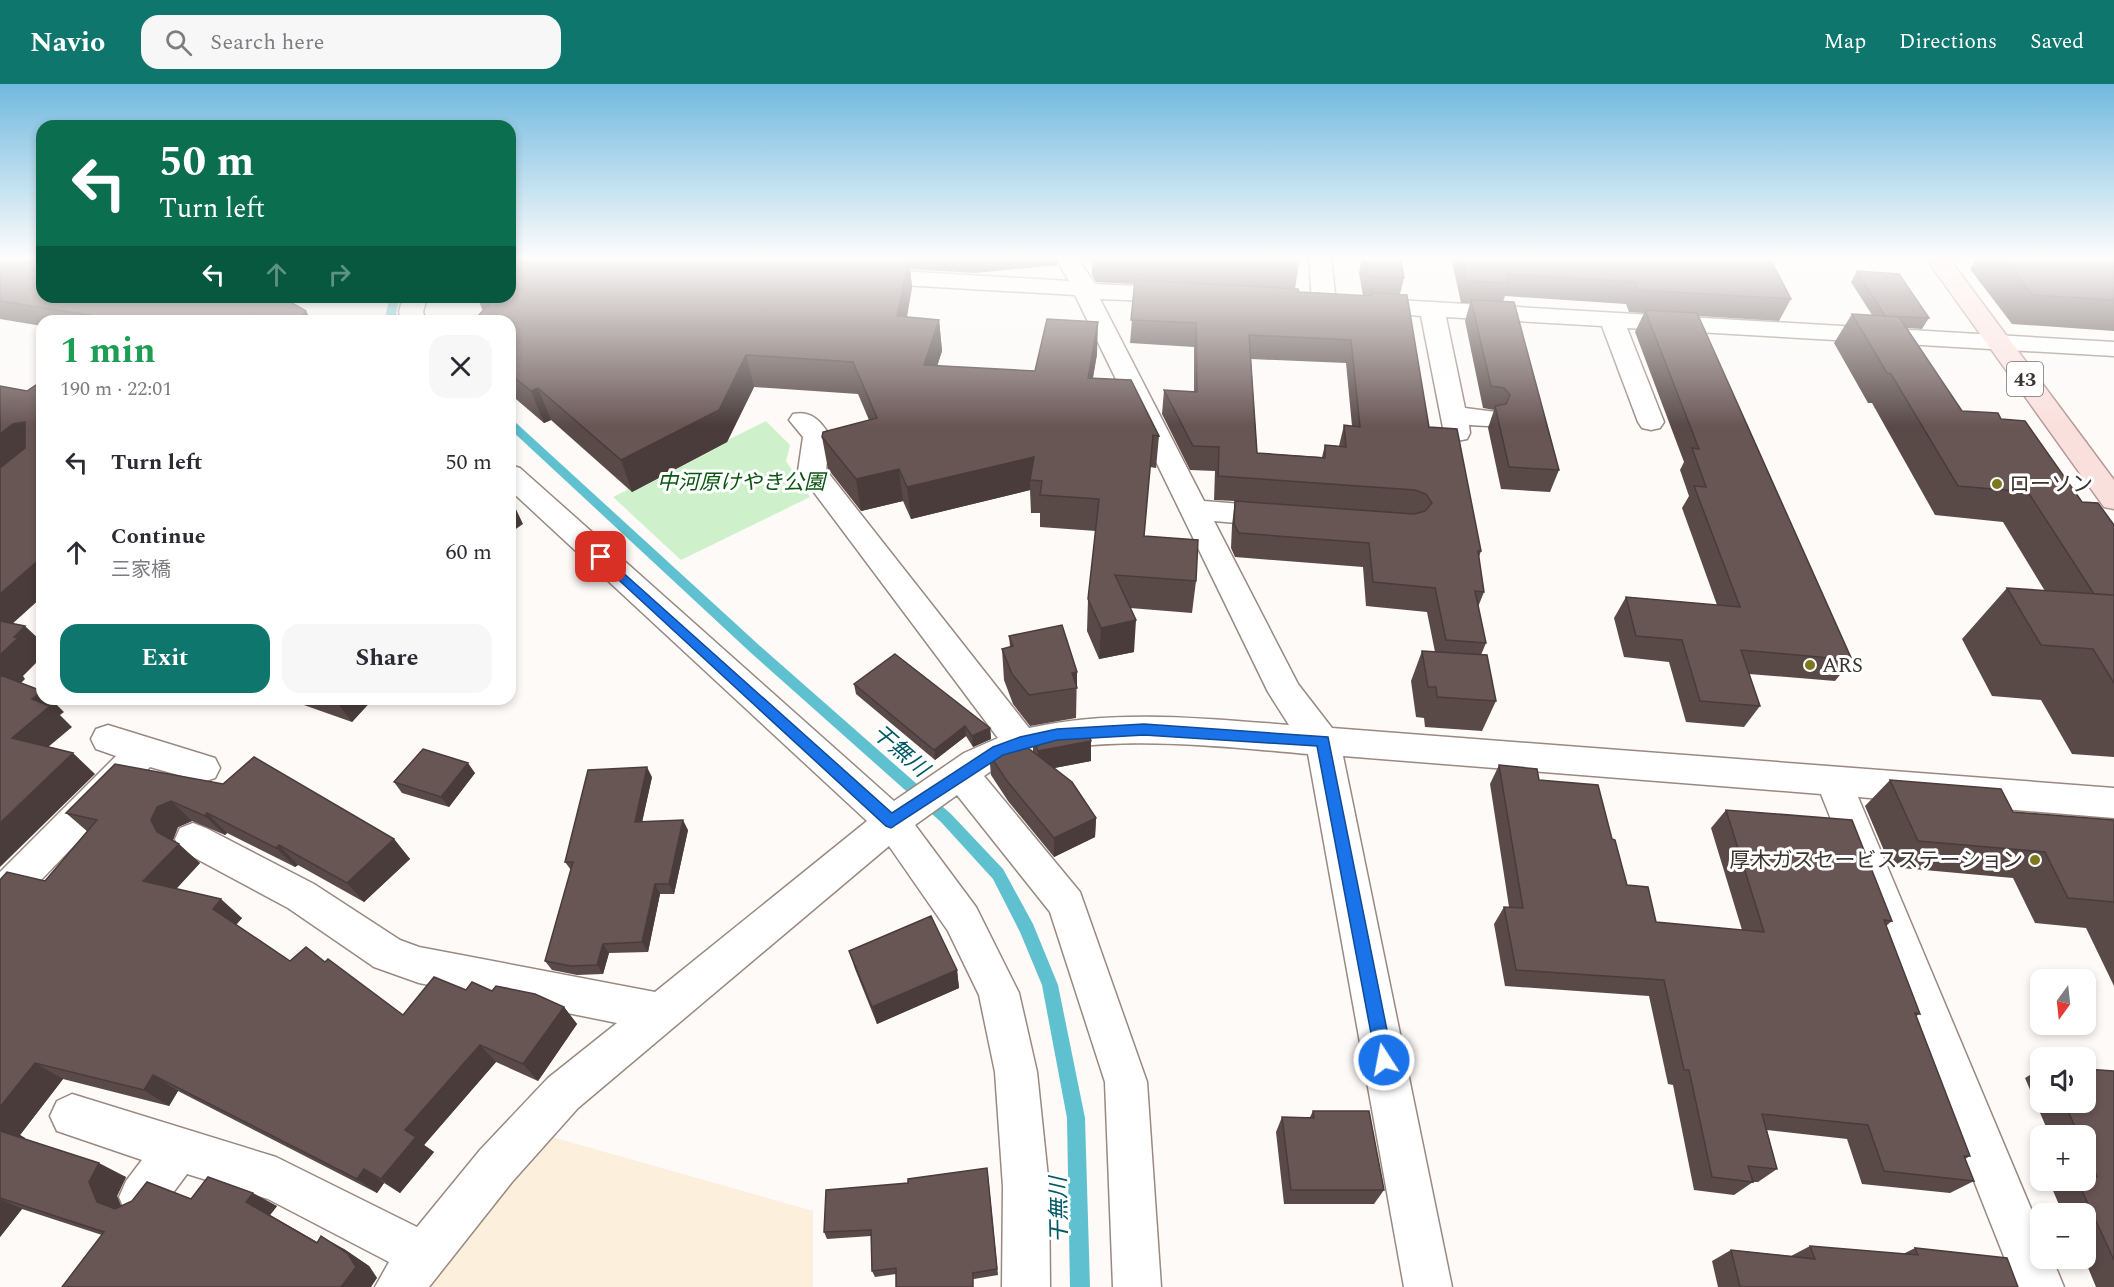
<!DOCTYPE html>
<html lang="en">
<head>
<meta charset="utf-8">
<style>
  :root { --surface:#fff; --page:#f7f7f7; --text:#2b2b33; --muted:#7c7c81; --accent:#0f766e }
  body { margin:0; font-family:Spectral,"Noto Sans JP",serif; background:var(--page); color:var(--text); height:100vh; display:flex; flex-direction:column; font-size:22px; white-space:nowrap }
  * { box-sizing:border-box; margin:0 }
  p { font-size:20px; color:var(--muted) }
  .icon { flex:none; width:33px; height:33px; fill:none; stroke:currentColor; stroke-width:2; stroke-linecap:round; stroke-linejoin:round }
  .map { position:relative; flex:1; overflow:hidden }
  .side { position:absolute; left:36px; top:231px; width:480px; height:390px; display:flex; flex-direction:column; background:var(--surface); border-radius:18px; box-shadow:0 3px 9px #0003 }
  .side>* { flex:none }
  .top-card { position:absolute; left:36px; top:36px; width:480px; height:183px; border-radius:18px; box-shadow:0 3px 9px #0003; background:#0b6e4f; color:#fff; overflow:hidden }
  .needle { width:39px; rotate:195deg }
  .controls { position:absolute; left:2030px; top:885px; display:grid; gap:12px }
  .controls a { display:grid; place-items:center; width:66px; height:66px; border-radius:12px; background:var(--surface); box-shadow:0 3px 9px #0003; font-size:30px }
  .pin { position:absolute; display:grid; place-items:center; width:51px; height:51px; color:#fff; margin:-26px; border-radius:12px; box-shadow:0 3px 9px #0006 }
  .me { position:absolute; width:66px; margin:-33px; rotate:349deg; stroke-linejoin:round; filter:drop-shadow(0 0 4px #0008) }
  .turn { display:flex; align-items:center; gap:21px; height:126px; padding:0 24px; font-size:27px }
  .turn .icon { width:78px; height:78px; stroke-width:2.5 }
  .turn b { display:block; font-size:42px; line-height:51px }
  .lanes { display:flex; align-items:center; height:57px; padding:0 24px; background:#0003; justify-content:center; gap:30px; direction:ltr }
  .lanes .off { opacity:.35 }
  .round { display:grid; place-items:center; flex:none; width:63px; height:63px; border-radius:18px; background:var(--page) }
  .summary { display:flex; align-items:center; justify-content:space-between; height:102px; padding:0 24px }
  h1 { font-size:36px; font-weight:700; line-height:45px; color:#1e9e55 }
  .action { display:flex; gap:12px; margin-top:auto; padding:12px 24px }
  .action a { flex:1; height:69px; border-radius:18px; background:var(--accent); color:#fff; font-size:24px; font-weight:700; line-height:69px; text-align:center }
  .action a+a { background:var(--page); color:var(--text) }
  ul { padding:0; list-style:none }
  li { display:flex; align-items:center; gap:18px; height:90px; padding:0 24px }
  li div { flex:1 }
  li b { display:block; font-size:22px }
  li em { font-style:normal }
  header { display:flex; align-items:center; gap:36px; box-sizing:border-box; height:84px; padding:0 30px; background:var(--accent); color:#fff }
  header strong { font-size:28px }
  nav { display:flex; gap:33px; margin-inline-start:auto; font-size:21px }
  .search { width:420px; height:54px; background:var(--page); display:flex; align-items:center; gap:15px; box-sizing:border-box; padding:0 21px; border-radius:18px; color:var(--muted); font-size:22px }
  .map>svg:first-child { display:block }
  .education { fill:#fcefdb }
  .green { fill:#cef1cc }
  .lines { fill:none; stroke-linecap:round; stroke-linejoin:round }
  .stream { fill:#5fc0cf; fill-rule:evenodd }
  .lane-casing { stroke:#998980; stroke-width:3 }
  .street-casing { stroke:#998980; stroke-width:3 }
  .primary-casing { stroke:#b59692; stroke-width:3 }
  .lane { fill:#fff; fill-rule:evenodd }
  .street { fill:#fff; fill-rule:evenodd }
  .primary { fill:#fae0dd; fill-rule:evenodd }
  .wall { fill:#594a48; fill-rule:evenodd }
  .shaded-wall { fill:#493c3b }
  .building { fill:#685654; stroke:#493c3b; stroke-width:1.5; fill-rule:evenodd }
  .route { fill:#1a73e8; stroke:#114b97; stroke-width:1.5 }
  .poi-dot { fill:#7d781d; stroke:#fff; stroke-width:2 }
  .labels { text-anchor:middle; stroke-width:6; stroke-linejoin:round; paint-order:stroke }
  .shield { fill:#fff; stroke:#76716e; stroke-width:1.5 }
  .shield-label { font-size:20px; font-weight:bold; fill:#3b3430 }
  .park-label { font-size:21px; font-style:italic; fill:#08560f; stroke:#fff }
  .poi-label { font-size:21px; fill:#3b3430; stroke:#fff; text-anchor:start }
  .water-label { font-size:22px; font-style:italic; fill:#005a64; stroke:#fff }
</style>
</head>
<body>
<header>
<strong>Navio</strong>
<div class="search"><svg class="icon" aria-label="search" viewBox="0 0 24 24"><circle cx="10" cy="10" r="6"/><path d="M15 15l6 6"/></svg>Search here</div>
<nav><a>Map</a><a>Directions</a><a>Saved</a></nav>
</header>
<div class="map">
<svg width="2114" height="1203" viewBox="0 0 2114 1203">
  <rect width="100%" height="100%" fill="#fdfaf8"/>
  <path class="education" d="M552 1053 813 1127V1203H430L521 1083Z"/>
  <path class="green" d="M766 337 790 361 786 377 810 413 681 476 613 413Z"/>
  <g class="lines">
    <path class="stream" d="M390 213H400L396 229 399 237H389L386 229Z
      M510 336 514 337 760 562 951 730 1003 785 1033 840 1058 901 1085 1034 1090 1203H1070L1067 1034 1042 901 1020 848 993 795 941 738 750 568 510 345Z"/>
    <defs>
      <path id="lane" d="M192 213H229L257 218 260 221C253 228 200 220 192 213Z"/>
      <path id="street" d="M1055 173H1077L1095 200 1178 204 1186 206 1190 211 1186 216 1178 218 1100 215 1204 417 1279 423 1289 426 1293 433 1289 440 1279 443 1214 437 1298 600 1332 644 2114 704V734L1858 713 2040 1146V1174H2052L2064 1203H2016L1821 710 1343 672 1452 1203H1404L1308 670C1223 663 1055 641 984 692L1080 808 1147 998 1161 1203H1113L1105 998 1050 828 957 711 915 741 976 823 1019 909 1037 988 1049 1103 1050 1203H1002L1003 1103 995 988 979 911 948 847 889 762 578 1024 512 1098 429 1203H375L389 1178 268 1115 187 1090 158 1129 142 1136 126 1129 119 1113 126 1097 142 1076 57 1047 50 1032 57 1017 72 1010 276 1073 417 1143 480 1066 548 994 617 939 419 899 374 883 288 824 180 766 175 755 180 744 193 739 206 744 314 800 400 856 419 863 655 908 867 737 510 406V381L520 384 894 717 964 669 998 654 798 387 803 353 789 336 793 330C811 326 821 337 830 352L826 386 1029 644C1114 625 1203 634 1289 641L1268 608 1075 211 867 199 859 197 855 192 859 187 867 185 1069 197Z
        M1309 173H1331L1336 219 1332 224H1316L1312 219Z
        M249 213H276L247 237H220Z
        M403 213H427L423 228 426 237H402L399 228Z
        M1364 214 2114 258V272L1627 244 1664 338 1660 344 1651 346 1642 344 1638 338 1602 242 1446 233 1465 324 1496 328 1500 334 1496 340 1487 342 1469 341 1470 349 1467 355 1457 357 1447 355 1444 349 1421 232 1356 226 1352 221 1356 216Z
        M108 641 215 674 220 684 215 694 203 698 150 683 13 825 0 830V788L116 672 96 665 91 655 96 645Z"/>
      <path id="primary" d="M1925 173H1948L2114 396V425L2104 423Z"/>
    </defs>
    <use href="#lane" class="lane-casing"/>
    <use href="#street" class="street-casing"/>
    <use href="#primary" class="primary-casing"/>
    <use href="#lane" class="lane"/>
    <use href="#street" class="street"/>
    <use href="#primary" class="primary"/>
  </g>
  <path class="wall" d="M0 173 227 218H258L312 237H42V242L0 235Z
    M510 173H1057V181L975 189 910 185 912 203 907 233 939 236 942 267 937 282 1035 287 1097 270 1093 294 1159 352 1156 384 1150 383 1144 452 1196 497 1192 529 1130 524 1134 568 1099 575 1087 547 1088 515 1096 447 1040 443V429H1031L1030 406 911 435 903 417 861 427 828 385 822 353 869 336 858 310 754 303 727 358 632 408 551 336 544 339 510 310V237L483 227 477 213H510Z
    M1079 173H1299V179L1295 205 1299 208 1363 212 1359 189 1362 173H1400L1404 194 1400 210 1429 343 1481 467 1479 473 1484 508 1478 523 1486 559 1481 571 1496 617 1482 647 1425 643 1424 634 1416 633 1411 597 1422 567 1435 568 1427 528 1366 522 1363 483 1235 473 1231 464 1232 441 1235 417 1214 416 1215 387 1190 386 1162 330 1164 306 1194 308V263L1130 259 1135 200 1096 198 1092 191V176L1082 177ZM1251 275 1346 279 1352 342 1344 341 1339 362 1325 361 1322 373 1257 369Z
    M1451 173H1769L1791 215 1779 237 1698 232 1852 576 1835 597 1749 590 1760 622 1744 643 1686 638 1669 578 1624 573 1614 534 1626 513 1717 521 1682 424 1689 412 1680 386 1684 378 1635 248 1644 229 1629 228 1626 220 1505 212 1503 218 1559 386 1550 408 1501 405 1488 344 1494 326 1483 324 1465 237 1470 219H1461Z
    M1978 173H2114V247L2012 240 1970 185Z
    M1857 187 1929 234 1922 245 1907 244 1962 327 2001 335 2082 418 2114 441V673L2072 670 2041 616 1992 612 1962 555 2007 504 2045 507 2003 438 1935 431 1872 319H1868L1834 259 1852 230 1872 231 1851 198Z
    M314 213H350L349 215Z
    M1009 552 1077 588 1076 634 1030 642 1013 620 1004 596 1002 565 1010 563Z
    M854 600 990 644 991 655 973 663 966 652 935 676 856 610Z
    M297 615H373L352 638 301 620Z
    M1033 654 1091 657V677L1054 684 1096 734 1095 753 1054 773 1008 717 991 691 989 670 1033 668Z
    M115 680 394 755 410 775 364 818 298 781 295 783 227 749 225 751 192 737 178 743 173 756V757L200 779 176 805 242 834 236 841 290 877 325 878 403 931 466 906 492 907 564 923 577 940 538 997 496 978 424 1061 434 1068 400 1109 384 1099 377 1109 178 1007 169 1022 63 995 20 1051 25 1054V1055L126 1093 117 1112 121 1122 191 1115 277 1122 270 1131 317 1158 344 1165 369 1182 377 1194 102 1151 22 1125 0 1153V796L45 797 88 748 66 729Z
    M1499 681 1539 696 1612 755 1627 801 1656 838 1742 846 1711 744 1726 726 1892 837 1886 842 1920 930 1916 932 1970 1072 1965 1075 1974 1097 1950 1109 1862 1100 1847 1055 1767 1046 1777 1085 1758 1098H1753L1734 1111 1694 1106 1673 1001 1668 1000 1649 912 1505 902 1494 840 1504 823H1509L1490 700Z
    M475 689 449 723 402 709 394 698Z
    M652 693 642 737 688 746 674 810H660L648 868 609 869 603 890 577 891 552 886 545 877 571 786 565 778Z
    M1890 696 2013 728 2114 736V902L2086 844 2035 839 2013 794 1891 783 1865 722Z
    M849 867 957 886 959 904 877 940 855 885Z
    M2040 985V1018H2085L2114 987V1203H2096L2084 1174H2085V1130H2063L2051 1102 2062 1096H2085V1052H2050L2025 994Z
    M1313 1027 1384 1106 1374 1120H1284L1276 1048 1282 1033H1310Z
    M988 1091 998 1191 974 1195 896 1190 875 1193 872 1187 871 1152 827 1155 824 1148 908 1099Z
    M1810 1162 1903 1170 1915 1164 2018 1203H1718L1712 1177 1731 1166 1791 1172Z"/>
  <path class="shaded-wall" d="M909 173 912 203 901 264 897 232Z
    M1083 173H1092V176L1082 177Z
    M207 213H224L231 225 207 218 205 214Z
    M426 213H458L428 217Z
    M306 227 312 237H296Z
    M939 236 942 267 927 313 924 281Z
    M1098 238 1097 270 1087 326 1088 294Z
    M746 271 754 303 727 358 632 408 621 376Z
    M538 304 551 336 544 339 531 307Z
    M25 338 31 362 0 386V350L13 340Z
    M1034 373 1030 396V406L911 435 907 403Z
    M899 385 903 417 861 427 856 395Z
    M513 419 523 440 510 449V421Z
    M42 473V513L0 551V510Z
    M1136 536 1134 568 1099 575 1101 544Z
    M25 542 42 558V568L37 573 40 575 23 592 25 595 12 608 0 597V571L14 553Z
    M1077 588V618V604L1072 589Z
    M42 607V615H51L64 628 60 631 72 643 35 674 12 654 32 615Z
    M338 615H373L352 638 336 617Z
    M965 642 966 652 935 676 934 666Z
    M990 644 991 655 973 663 972 652Z
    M1091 657V677L1039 687 1038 667Z
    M73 669 95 690 0 783V739Z
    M468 679 475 689 449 723 441 713Z
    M647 683 652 693 640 748 635 738Z
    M171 717 192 737 178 743 173 756 176 762 179 760 200 779 166 816 143 797 157 748 151 736 157 723Z
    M207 729 227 749 225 751 205 732Z
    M1096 734 1095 753 1054 773V754Z
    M683 736 688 746 674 810 669 800Z
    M394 755 410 775 364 818 347 799Z
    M279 761 298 781 295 783 276 764Z
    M655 800 660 810 648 868 642 858Z
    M221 815 242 834 234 843 213 825Z
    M603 860 609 869 603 890 597 881Z
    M957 886 959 904 877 940 872 923Z
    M564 923 577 940 538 997 523 980Z
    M480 961 496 978 424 1061 434 1068 400 1109 381 1095 405 1046Z
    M35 979 63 995 20 1051 25 1054 21 1059 0 1048V1023Z
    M153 991 178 1007 169 1022 144 1006Z
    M99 1079 126 1093 117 1112 125 1131 97 1118 89 1098Z
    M364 1085 384 1099 377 1109 357 1095Z
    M253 1109 277 1122 270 1131 339 1171 246 1118Z
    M0 1115 22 1125 0 1153Z
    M321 1152 344 1165 369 1182 377 1194 371 1203H341Z"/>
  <path class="building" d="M0 173H42V213H207L205 214 207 218H234L242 213H253L258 218 287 216 306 227 296 237H128L0 217Z
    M514 173H909L897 232 939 236 924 281 1035 287 1047 235 1098 238 1088 294 1131 296 1159 352 1153 351 1144 452 1198 456 1196 497 1115 491 1136 536 1101 544 1088 515 1099 415 1040 411 1042 397 1030 396 1034 373 907 403 899 385 856 395 822 353 823 348 877 334 853 278 746 271 719 326 621 376 538 304 531 307 510 290V237H473L496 213H510V175Z
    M1207 173H1299V179Z
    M1364 173H1400L1404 194 1368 192Z
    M1462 173H1769L1791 215 1638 206 1635 198 1507 190 1509 199 1467 197Z
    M2002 173H2114V216L2033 211Z
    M1857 187 1899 190 1929 234 1885 232Z
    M1135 196 1298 205 1299 208 1372 212 1371 209 1407 211 1429 343 1457 345 1481 467H1478L1484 508 1475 507 1486 559 1446 556 1435 504 1373 498 1369 459 1239 449 1234 440 1235 417 1414 430 1425 427 1432 419 1426 410 1415 406 1218 392 1219 363 1193 362 1164 306 1197 308 1196 239 1131 236ZM1249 251 1351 256 1360 343 1344 341 1346 363 1325 361V374L1257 369Z
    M1471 216 1514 218 1559 386 1509 383 1495 322 1506 320 1510 311 1504 304 1491 302Z
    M1645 226 1697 229 1852 576 1741 566 1760 622 1700 617 1682 556 1636 552 1626 513 1740 523 1694 402 1706 403 1692 364 1699 365Z
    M1852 230 1899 233 1962 327 1998 329 2001 335 2025 337 2082 418 2098 419 2114 441V511L2094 510 2028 408 1958 402 1891 290 1887 289Z
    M42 297V473L0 510V384L25 364V338L13 340 0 350V302L27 307Z
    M2007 504 2114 511V599L2093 565 2041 561Z
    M0 537 25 542 14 553 18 554 0 571Z
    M1062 541 1077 588 1072 589 1077 604 1029 611 1012 590 1002 565 1013 562 1009 552Z
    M1422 567 1487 571 1496 617 1437 613 1436 603H1428Z
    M895 570 990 644 972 652 965 642 934 666 854 600Z
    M0 591 42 607 32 615 50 622 12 654 73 669 0 739Z
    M1087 644 1091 657 1038 667 1033 654 1053 648Z
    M1019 657 1072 698 1096 734 1054 754 1007 697 989 670Z
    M423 665 468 679 441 713 394 698Z
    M254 673 394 755 347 799 279 761 276 764 207 729 205 732 171 717 157 723 151 736 157 748 179 760 143 797 221 815 213 825 290 877 306 863 325 878 328 875 403 931 434 893 466 906 472 898 492 907 496 902 535 910 564 923 523 980 480 961 405 1046 416 1053 381 1095 364 1085 357 1095 153 991 144 1006 35 979 0 1023V796L7 788 45 797 97 736 66 729 115 680 223 700Z
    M1499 681 1537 685 1539 696 1598 701 1612 755 1615 756 1627 801 1648 803 1656 838 1764 848 1726 726 1852 736 1892 837 1884 836 1920 930 1915 929 1970 1072H1964L1974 1097 1884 1087 1868 1041 1762 1030 1777 1085 1748 1082 1753 1098 1712 1093 1689 986H1684L1664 896 1516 886 1504 823 1523 824Z
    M647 683 635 738 683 736 669 800H655L642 858 603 860 597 881 571 882 545 877 573 778H565L588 686Z
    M1890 696 2001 705 2013 728 2114 736V818L2068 814 2045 768 1918 757Z
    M931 832 957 886 872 923 849 867Z
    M2085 985 2114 987V1176L2077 1096H2085V1092L2097 1093 2085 1065V1052H2079L2064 1018H2085Z
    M1313 1027H1369L1384 1106H1291L1282 1033 1314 1034Z
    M0 1047 99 1079 89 1098 97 1118 115 1125 132 1117 147 1098 191 1115 208 1093 253 1109 246 1118 317 1159 321 1152 348 1170 356 1183 341 1203H62L104 1148 0 1114Z
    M987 1084 997 1185 973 1189V1203H896V1184L872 1187 871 1146 824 1148 826 1106 908 1099V1095Z
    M1810 1162 1918 1171 1915 1164 2007 1174 2018 1203H1740L1731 1166 1815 1175Z"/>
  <linearGradient id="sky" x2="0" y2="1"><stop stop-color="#71b9de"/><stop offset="0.51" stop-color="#fefdfc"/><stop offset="1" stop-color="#fefdfc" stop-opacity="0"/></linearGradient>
  <rect width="2114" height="342" fill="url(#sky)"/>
  <path class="route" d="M601 469 892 729 993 663 1020 653 1057 645 1144 640 1328 653 1393 976 1390 982 1384 984 1378 982 1376 976 1317 662 1144 651 1057 656 1003 671 891 744 886 742 597 476V470Z"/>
  <g class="poi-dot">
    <circle cx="1997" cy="400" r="6"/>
    <circle cx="1810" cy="581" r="6"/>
    <circle cx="2035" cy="776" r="6"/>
  </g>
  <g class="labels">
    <rect class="shield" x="2007" y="278" width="36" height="34" rx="4.5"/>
    <g class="shield-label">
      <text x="2025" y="302">43</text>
    </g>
    <g class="park-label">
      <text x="741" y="405">中河原けやき公園</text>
    </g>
    <g class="poi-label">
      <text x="2009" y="407">ローソン</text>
      <text x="1822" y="588">ARS</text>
      <text x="2023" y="783" text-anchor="end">厚木ガスセービスステーション</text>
    </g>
    <g class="water-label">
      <text transform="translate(901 666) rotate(41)" y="8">干無川</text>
      <text transform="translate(1058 1126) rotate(-91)" y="8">干無川</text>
    </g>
  </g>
</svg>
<div class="controls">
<a><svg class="needle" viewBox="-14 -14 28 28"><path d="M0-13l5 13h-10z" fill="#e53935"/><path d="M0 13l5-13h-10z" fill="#7c7c81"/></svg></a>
<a><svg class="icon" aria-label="sound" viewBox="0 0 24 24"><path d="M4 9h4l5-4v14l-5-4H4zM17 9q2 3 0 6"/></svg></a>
<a>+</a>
<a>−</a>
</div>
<div class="pin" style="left:601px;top:473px;background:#d93025"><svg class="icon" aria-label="arrive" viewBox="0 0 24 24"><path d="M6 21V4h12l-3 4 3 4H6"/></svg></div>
<svg class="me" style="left:1384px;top:976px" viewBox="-20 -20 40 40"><circle r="17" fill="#1a73e8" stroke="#fff" stroke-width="3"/><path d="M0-11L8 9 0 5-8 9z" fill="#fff"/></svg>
<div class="top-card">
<div class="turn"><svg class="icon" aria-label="left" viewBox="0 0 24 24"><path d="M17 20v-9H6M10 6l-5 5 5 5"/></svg><div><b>50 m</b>Turn left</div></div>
<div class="lanes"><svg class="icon" aria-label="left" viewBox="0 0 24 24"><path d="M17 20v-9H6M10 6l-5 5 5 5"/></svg><svg class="icon off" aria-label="ahead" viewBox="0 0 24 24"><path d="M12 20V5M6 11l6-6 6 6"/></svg><svg class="icon off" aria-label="right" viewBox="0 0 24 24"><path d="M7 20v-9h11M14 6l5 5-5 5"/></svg></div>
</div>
<section class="side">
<div class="summary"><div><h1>1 min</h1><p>190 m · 22:01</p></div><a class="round"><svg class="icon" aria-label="close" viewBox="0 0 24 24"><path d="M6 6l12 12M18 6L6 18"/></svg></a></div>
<ul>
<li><svg class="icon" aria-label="left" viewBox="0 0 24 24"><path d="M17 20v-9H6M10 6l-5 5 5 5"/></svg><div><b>Turn left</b></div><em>50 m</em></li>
<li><svg class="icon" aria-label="ahead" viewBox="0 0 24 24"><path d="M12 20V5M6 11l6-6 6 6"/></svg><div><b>Continue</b><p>三家橋</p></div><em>60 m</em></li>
</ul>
<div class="action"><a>Exit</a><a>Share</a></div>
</section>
</div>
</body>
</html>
